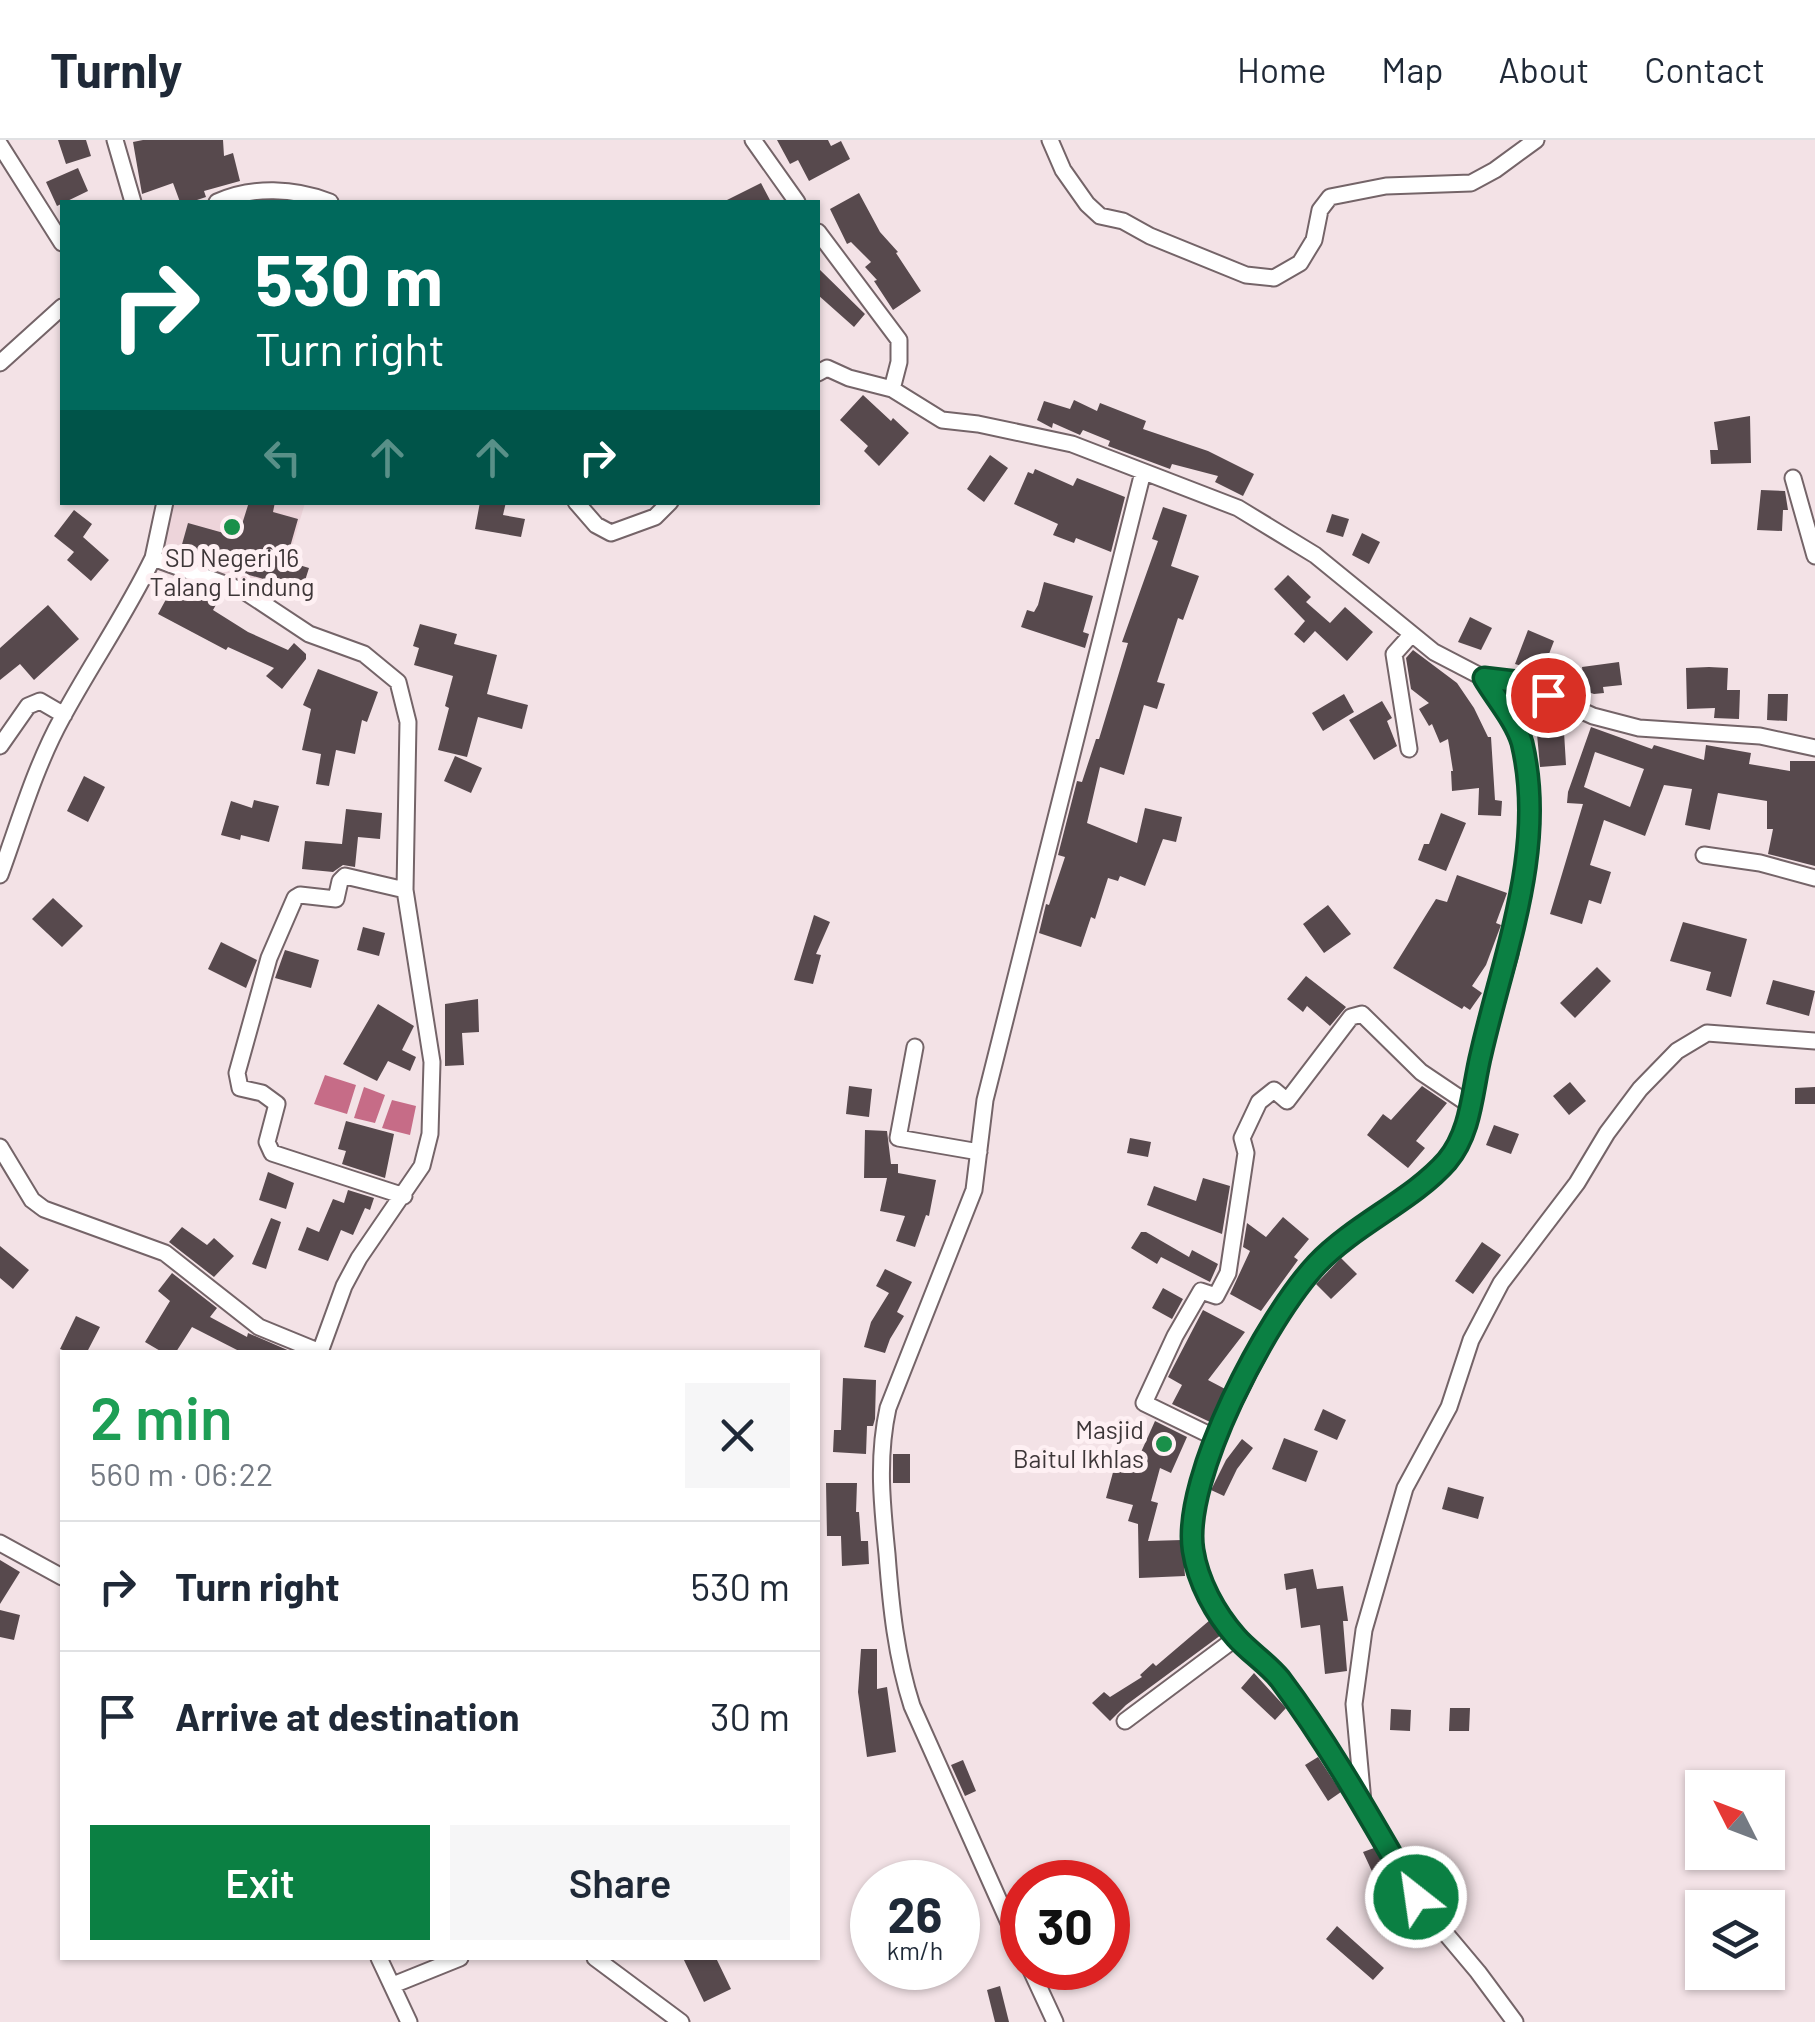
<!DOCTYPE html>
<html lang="en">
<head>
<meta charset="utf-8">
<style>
  :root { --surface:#fff; --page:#f6f6f7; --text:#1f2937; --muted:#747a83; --line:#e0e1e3; --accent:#0b8043 }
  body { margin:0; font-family:Barlow,sans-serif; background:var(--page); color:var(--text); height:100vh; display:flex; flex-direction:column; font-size:38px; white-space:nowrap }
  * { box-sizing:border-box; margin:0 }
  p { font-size:32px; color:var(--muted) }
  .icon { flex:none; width:55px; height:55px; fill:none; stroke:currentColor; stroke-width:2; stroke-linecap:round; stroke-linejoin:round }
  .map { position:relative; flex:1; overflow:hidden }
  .drawer { position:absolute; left:60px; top:1210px; width:760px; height:610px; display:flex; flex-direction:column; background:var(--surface); border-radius:0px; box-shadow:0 2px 8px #0004 }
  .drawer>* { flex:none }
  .hud { position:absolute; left:60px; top:60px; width:760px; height:305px; border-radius:0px; box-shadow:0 2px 8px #0004; background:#00695c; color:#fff; overflow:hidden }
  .needle { width:65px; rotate:312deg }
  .buttons { position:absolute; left:1685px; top:1630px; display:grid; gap:20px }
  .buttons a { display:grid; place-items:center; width:100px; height:100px; border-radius:0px; background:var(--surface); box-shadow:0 2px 8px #0004; font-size:50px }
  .speed { position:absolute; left:850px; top:1720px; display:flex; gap:20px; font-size:50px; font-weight:700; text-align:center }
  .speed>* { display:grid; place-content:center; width:130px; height:130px; border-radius:50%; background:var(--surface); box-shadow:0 2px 8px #0004; line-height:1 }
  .speed small { font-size:25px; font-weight:400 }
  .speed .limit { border:15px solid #d22; background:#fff; color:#111 }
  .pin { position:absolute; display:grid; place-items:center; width:85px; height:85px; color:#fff; margin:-42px; border:5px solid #fff; border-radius:50%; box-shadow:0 2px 10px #0007 }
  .me { position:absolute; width:110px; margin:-55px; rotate:330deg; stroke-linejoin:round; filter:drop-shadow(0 0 8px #0008) }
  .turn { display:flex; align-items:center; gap:35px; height:210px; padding:0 30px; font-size:45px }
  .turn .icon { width:130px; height:130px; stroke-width:2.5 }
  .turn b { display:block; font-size:70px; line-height:85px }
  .lanes { display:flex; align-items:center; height:95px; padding:0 30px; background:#0003; justify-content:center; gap:50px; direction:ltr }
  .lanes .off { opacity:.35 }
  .round { display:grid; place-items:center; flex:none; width:105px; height:105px; border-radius:0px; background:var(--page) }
  .overview { display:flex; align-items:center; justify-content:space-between; height:170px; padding:0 30px }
  h1 { font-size:60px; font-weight:600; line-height:75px; color:#1e9e55 }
  .action { display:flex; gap:20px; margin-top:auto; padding:20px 30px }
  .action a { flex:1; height:115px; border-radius:0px; background:var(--accent); color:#fff; font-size:40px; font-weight:600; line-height:115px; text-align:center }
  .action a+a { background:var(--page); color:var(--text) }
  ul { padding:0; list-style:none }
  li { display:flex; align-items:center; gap:30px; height:130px; padding:0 30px; border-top:2px solid var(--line) }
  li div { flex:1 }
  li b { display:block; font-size:38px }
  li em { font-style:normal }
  header { display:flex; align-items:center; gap:60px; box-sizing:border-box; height:140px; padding:0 50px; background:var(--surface); border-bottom:2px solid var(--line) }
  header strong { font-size:48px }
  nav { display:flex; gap:55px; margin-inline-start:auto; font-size:35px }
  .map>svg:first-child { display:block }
  .built { fill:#edd4da }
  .water { fill:#c66c87 }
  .building { fill:#57494d; fill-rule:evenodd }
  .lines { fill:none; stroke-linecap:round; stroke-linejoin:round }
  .street-casing { stroke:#746468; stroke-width:19 }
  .street { stroke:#fff; stroke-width:15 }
  .route-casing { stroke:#07532c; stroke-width:25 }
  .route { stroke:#0b8043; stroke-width:18 }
  .poi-dot { fill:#1a904a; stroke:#fef0f3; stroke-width:4 }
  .labels { text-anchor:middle; stroke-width:10; stroke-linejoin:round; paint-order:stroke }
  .poi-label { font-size:25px; fill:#3d3638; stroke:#fef0f3 }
</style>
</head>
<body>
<header>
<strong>Turnly</strong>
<nav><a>Home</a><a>Map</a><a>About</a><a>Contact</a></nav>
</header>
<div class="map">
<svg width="1815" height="1882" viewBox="0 0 1815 1882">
  <rect width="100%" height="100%" fill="#f3e2e6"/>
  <path class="built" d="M171 363H305L279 451 161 412Z"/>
  <path class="water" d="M325 935 356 945 347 974 314 964Z
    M364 947 385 955 375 983 354 978Z
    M392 960 416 966 410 995 382 988Z"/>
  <path class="building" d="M58 0H86L91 16 66 24Z
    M143 0H223L224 16 233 13 240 41 204 51 206 57 191 62H180L173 43 142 54 133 2Z
    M777 0H828L831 6 841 1 850 19 809 41 798 20 790 24Z
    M78 28 88 51 57 66 46 42Z
    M761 43 771 62H723Z
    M859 53 880 92 898 112 896 113 921 151 893 170 874 141 877 140 865 127 871 122 851 102 847 104 830 69Z
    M818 128 865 174 854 187 818 155Z
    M863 255 891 281 893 278 909 293 879 326 864 311 868 306 840 280Z
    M1074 260 1097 271 1100 263 1146 281 1143 289 1208 311 1254 334 1243 356 1215 342 1218 336 1172 324 1170 329 1108 306 1110 301 1083 290 1080 295 1053 283 1052 288 1037 280 1044 261 1070 269Z
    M1750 276 1751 323 1711 324 1710 310H1718L1714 282Z
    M990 315 1008 328 984 362 967 349Z
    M1035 329 1073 346 1077 338 1125 357 1111 412 1076 398 1074 403 1053 395 1058 384 1014 364 1028 332 1033 334Z
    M1761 350 1785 351 1788 370H1783L1782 391 1757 390Z
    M249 362H275L273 372 298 379 286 421 309 428 302 450 179 415 188 383 238 397Z
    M480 362H506L503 375 525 379 521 397 475 389Z
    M1163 367 1187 375 1171 426 1199 436 1183 480 1178 478 1157 542 1165 544 1157 569 1144 565 1124 635 1100 627 1087 683 1137 703 1145 668 1182 677 1176 702 1163 699 1145 746 1120 736 1118 741 1108 738 1095 779 1091 777 1081 807 1039 793 1046 764 1049 765 1065 717 1058 715 1077 641 1082 642 1096 599H1099L1128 503 1122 502 1158 401 1152 399Z
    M74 370 92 384 83 397 109 420 91 441 67 420 74 412 54 396Z
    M1332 374 1349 379 1343 397 1326 392Z
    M1362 393 1380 402 1369 424 1352 415Z
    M1288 435 1311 457 1306 462 1330 483 1345 467 1373 492 1347 521 1315 491 1304 503 1294 494 1305 481 1274 449Z
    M177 439 217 463 213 470 248 492 288 510 294 503 306 514V519L282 549 266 536 274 528 228 507 226 510 158 474Z
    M1044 442 1093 456 1083 492 1089 494 1085 508 1021 487 1027 470 1034 472 1038 465Z
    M48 465 79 499 34 540 20 524 0 540V508Z
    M1470 477 1492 488 1481 510 1458 502Z
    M420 484 457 494 454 504 497 515 487 554 528 565 522 589 478 577 467 617 438 610 449 568 445 566 453 536 414 525 419 508 413 506Z
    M1528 490 1554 501 1542 532 1515 524Z
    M1413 510 1457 543 1474 568 1488 597H1491L1495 660 1502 661 1501 676 1478 675 1479 648 1452 651 1451 631H1453L1448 599 1440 603 1432 584 1429 586 1419 569 1429 563 1411 549 1406 518Z
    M1619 522 1622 545 1603 547 1604 553 1594 554 1585 551 1582 527Z
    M1709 527 1728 528 1727 550H1740L1739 579 1714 578 1715 568 1687 569 1686 528Z
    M318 529 378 552 367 582 362 580 355 614 336 610 329 646 316 644 321 614 302 610 311 569 303 565Z
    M1512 553 1540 564 1559 592H1564L1566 625 1540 627 1537 594Z
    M1344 554 1354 572 1323 591 1312 573Z
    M1768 554H1788L1787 581 1767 580Z
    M1382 561 1392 578 1387 581 1397 606 1374 620 1349 580Z
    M1591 587 1652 609 1654 605 1704 620 1706 605 1751 613 1749 624 1790 631V621H1815V726L1768 714 1773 689H1767V661L1718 653 1710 690 1685 685 1692 649 1664 645 1645 696 1604 680 1590 725 1611 732 1601 764 1589 760 1582 784 1550 774 1583 664 1567 663 1568 652ZM1595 612 1644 629 1630 667 1584 647Z
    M455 616 482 628 471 653 444 641Z
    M84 636 105 647 88 682 67 671Z
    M254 660 279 666 269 702 241 695 240 700 221 695 231 661 252 668Z
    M346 669 382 673 380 699 358 697 355 727 343 725 333 732 302 729 305 701 342 704Z
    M1441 673 1466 683 1446 731 1418 720 1424 704H1429Z
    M1457 735 1507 753 1496 783 1501 785 1486 825 1472 846 1482 853 1470 870 1464 866 1462 869 1393 828 1436 759 1447 762Z
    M53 758 83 786 62 807 32 779Z
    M1328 765 1351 794 1324 813 1303 784Z
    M814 775 830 782 816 814 821 815 813 844 794 840Z
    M1683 782 1747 799 1731 857 1706 850 1711 832 1670 821Z
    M363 787 385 793 379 816 357 810Z
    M221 802 257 820 246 848 208 829Z
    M285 810 319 820 311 848 275 838Z
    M1597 827 1611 841 1575 878 1560 863Z
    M1306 836 1346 867 1330 886 1307 866 1303 872 1287 859Z
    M1773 840 1815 851 1809 876 1766 864Z
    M478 859 479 892 462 893 464 925 445 926V864Z
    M378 864 414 886 402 910 416 917 410 931 388 921 377 941 343 924Z
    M1570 942 1586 961 1569 975 1553 956Z
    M849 946 872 949 869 977 846 974Z
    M1422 946 1447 963 1416 1001 1425 1008 1408 1028 1367 995 1383 974 1391 980Z
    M1815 947V964H1795V948Z
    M346 981 394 994 385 1038 342 1024 346 1011 338 1009Z
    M1494 985 1519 994 1511 1014 1486 1005Z
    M865 990 887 991 891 1024H898V1033L936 1040 929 1076 926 1075 915 1107 896 1101 905 1076 880 1071 887 1038H864Z
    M1130 998 1151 1002 1148 1017 1127 1013Z
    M268 1032 294 1043 286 1069 259 1060Z
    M1203 1038 1230 1046 1222 1094 1147 1065 1154 1046 1196 1061Z
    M348 1050 374 1058 370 1070 365 1068 353 1095 341 1090 328 1121 298 1110 307 1087 319 1092 333 1059 344 1063Z
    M1283 1077 1309 1099 1294 1117 1298 1120 1261 1171 1230 1154 1250 1111 1243 1107 1247 1083 1266 1097Z
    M271 1078 281 1082 266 1129 252 1124Z
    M182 1087 207 1105 214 1098 234 1116 214 1137 169 1102Z
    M1141 1092H1146L1189 1117 1192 1110 1218 1124 1210 1142 1161 1117 1157 1124 1131 1108Z
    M1482 1102 1501 1115 1473 1154 1455 1141Z
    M0 1106 29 1130 13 1149 0 1138Z
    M1341 1118 1357 1134 1331 1159 1316 1144Z
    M885 1129 912 1142 897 1172 904 1176 890 1199 885 1213 864 1207 871 1182 889 1153 876 1146Z
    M172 1133 217 1168 210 1177 247 1197 248 1193 292 1212H241L192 1187 176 1212H162L145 1202 170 1161 158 1151Z
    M1163 1148 1183 1159 1172 1179 1152 1168Z
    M1203 1170 1245 1192 1208 1240 1227 1250 1210 1282 1172 1264 1182 1245 1168 1237Z
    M76 1176 100 1187 87 1212H68L60 1209Z
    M843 1238 876 1240 875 1279 873 1286H867L866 1314 833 1312 834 1290H841Z
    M1323 1269 1346 1280 1337 1300 1314 1290Z
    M1155 1281 1187 1297 1171 1333 1160 1328 1151 1361 1158 1363 1148 1401 1182 1400 1185 1436 1139 1438 1138 1384 1128 1381 1133 1365 1106 1358 1115 1325 1133 1330Z
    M1284 1298 1318 1311 1306 1342 1272 1329Z
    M1242 1299 1253 1308 1237 1329 1224 1356 1211 1350 1226 1320Z
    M893 1314H910V1343H893Z
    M826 1343H857L856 1372H859L861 1401H868L869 1424 842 1426 841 1396H827Z
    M1448 1347 1484 1357 1478 1379 1442 1369Z
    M0 1420 20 1432 0 1464Z
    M1313 1429 1317 1449 1343 1446 1348 1481H1343L1347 1531 1325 1534 1320 1485 1301 1488 1296 1448 1286 1450 1284 1434Z
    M0 1470 20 1475 14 1500 0 1497Z
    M1210 1480 1221 1495 1126 1565 1110 1581 1092 1563 1104 1552 1110 1557 1142 1537 1140 1535 1153 1523 1156 1526Z
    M861 1509H877V1549L887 1547 896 1612 867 1617 858 1552Z
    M1254 1533 1286 1568 1275 1580 1241 1548Z
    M1450 1568H1470L1469 1591H1449Z
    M1391 1569 1411 1570 1410 1591 1390 1590Z
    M1318 1617 1341 1652 1328 1661 1305 1625Z
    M963 1620 976 1651 965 1656 951 1625Z
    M1374 1708 1389 1734 1376 1740 1363 1712Z
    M1337 1786 1384 1828 1373 1840 1326 1799Z
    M683 1818H716L731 1849 704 1862Z
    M1000 1846 1009 1882H995L987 1850Z"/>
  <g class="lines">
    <defs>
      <path id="street" d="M115 0 133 62
        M753 0 797 62
        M1050 0 1063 30 1087 64 1100 76 1123 81 1150 96 1246 135 1274 138 1300 123 1314 100 1320 70 1330 57 1386 46 1471 43 1495 30 1536 0
        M0 5 62 103
        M217 62C252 46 295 48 330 62
        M818 92 899 200V222L892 249 942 280 978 284 1072 304 1238 368 1315 415 1434 512 1484 538 1518 542 1593 576 1639 588 1760 596 1815 608
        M0 223 62 167
        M818 233 827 228 849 238 892 249
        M1793 338 1815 416
        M165 362 153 418 244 451 309 494 364 514 398 542 408 582 405 750 432 922 430 994 422 1026 359 1118 344 1146 320 1212
        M576 362 596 385 611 393 655 377 670 362
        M1484 538 1521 598 1527 637 1528 709 1510 814 1481 913 1467 982 1449 1019 1428 1039 1355 1090 1316 1125 1276 1179 1216 1298 1197 1350 1193 1408 1206 1454 1236 1498 1278 1536 1363 1666 1415 1757 1478 1832 1515 1882
        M0 606 28 566 40 561 64 575
        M1409 609 1394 514 1411 495
        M1704 715 1760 723 1815 738
        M0 735C19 683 35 627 62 578 91 524 126 474 153 418
        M915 907 898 998 979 1012
        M0 1007 32 1060 44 1069 165 1113 259 1187 320 1212
        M404 1056 272 1013 267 1002 277 964 262 953 240 948 237 933 269 818 295 758 300 755 336 759 340 741 345 736 405 750
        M1216 1298 1144 1263 1175 1196 1201 1151 1216 1156 1228 1133 1246 1013 1242 998 1259 962 1274 950 1287 961 1351 877 1362 874 1421 932 1470 965
        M0 1403 62 1437
        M1125 1581 1236 1498
        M1363 1662 1354 1564 1364 1490 1405 1348 1449 1267 1471 1200 1501 1143 1577 1043 1607 993 1640 949 1677 911 1707 893 1815 901
        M1022 1812 912 1566C896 1516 891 1467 887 1414 882 1365 877 1318 888 1268L974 1050 985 960 1143 332
        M379 1818 409 1882
        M595 1818 681 1882
        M1030 1828 1055 1882
        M393 1845 460 1818"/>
    </defs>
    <use href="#street" class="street-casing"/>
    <use href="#street" class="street"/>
  </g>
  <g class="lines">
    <defs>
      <path id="route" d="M1416 1757C1373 1683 1331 1607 1280 1539 1267 1523 1249 1512 1236 1497 1215 1473 1198 1442 1193 1410 1182 1338 1267 1177 1317 1124 1355 1084 1413 1060 1447 1021 1472 991 1472 950 1481 914 1504 813 1547 708 1522 603 1516 581 1495 557 1484 538L1518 542 1548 555"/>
    </defs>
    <use href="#route" class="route-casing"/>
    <use href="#route" class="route"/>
  </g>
  <g class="poi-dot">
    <circle cx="232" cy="387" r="10"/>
    <circle cx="1164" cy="1304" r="10"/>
  </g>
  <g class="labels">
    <g class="poi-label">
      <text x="232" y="427">SD Negeri 16<tspan x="232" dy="29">Talang Lindung</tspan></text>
      <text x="1144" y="1299" text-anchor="end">Masjid<tspan x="1144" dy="29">Baitul Ikhlas</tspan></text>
    </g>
  </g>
</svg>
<div class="buttons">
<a><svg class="needle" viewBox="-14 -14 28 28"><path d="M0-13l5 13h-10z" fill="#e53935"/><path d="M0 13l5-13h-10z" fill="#747a83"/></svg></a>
<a><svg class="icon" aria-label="layers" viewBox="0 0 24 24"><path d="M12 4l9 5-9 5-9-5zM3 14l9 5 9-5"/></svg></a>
</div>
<div class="speed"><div>26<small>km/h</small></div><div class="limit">30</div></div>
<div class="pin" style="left:1548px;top:555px;background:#d93025"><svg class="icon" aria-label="arrive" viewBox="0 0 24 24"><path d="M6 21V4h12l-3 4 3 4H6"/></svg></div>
<svg class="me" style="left:1416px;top:1757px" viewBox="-20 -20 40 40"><circle r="17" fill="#0b8043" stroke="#fff" stroke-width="3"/><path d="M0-11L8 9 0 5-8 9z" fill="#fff"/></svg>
<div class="hud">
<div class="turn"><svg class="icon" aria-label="right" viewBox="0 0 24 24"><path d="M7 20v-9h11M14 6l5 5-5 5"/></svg><div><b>530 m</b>Turn right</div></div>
<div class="lanes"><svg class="icon off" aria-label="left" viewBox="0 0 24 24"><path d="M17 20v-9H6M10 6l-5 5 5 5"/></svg><svg class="icon off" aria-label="ahead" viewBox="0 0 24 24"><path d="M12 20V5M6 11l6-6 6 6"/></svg><svg class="icon off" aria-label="ahead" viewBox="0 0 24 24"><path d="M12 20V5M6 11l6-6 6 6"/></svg><svg class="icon" aria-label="right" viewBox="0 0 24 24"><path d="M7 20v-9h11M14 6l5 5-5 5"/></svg></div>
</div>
<section class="drawer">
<div class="overview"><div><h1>2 min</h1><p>560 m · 06:22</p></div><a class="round"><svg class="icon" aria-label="close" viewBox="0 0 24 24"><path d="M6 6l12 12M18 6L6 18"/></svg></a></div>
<ul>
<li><svg class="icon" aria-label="right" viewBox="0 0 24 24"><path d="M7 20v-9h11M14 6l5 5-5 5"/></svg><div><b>Turn right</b></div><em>530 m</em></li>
<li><svg class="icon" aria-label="arrive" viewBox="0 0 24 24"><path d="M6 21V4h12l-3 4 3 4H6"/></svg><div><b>Arrive at destination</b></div><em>30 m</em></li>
</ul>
<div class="action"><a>Exit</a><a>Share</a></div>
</section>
</div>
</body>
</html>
